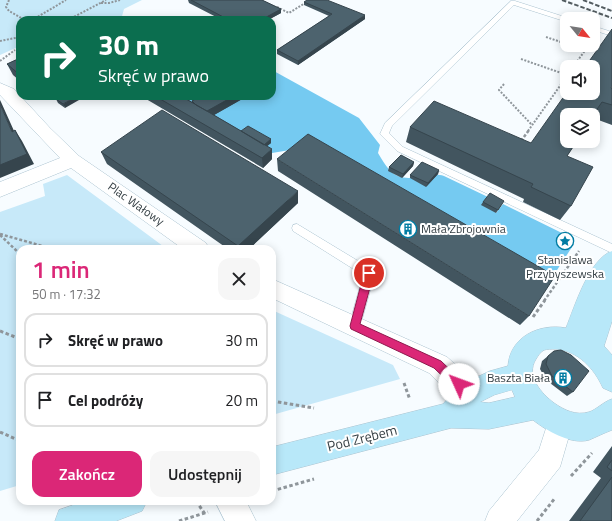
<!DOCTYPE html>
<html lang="pl">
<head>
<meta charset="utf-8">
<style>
  :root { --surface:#fff; --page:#f6f6f6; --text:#202124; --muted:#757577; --line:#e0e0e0; --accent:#db2777 }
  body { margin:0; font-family:"Titillium Web",sans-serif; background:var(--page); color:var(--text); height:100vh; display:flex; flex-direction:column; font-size:15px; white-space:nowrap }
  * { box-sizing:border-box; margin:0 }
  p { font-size:13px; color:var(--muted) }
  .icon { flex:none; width:22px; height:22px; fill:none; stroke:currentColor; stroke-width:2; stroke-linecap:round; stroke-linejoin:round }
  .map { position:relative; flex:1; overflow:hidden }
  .side { position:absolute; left:16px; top:245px; width:260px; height:260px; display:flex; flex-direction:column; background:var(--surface); border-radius:12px; box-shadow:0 2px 10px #0003 }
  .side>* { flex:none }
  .guide { position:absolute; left:16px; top:16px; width:260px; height:84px; border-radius:12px; box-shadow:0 2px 10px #0003; background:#0b6e4f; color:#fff; overflow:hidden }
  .needle { width:26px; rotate:120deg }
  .controls { position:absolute; left:560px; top:12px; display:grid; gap:8px }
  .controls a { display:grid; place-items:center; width:40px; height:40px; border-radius:8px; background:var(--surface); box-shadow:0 2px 10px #0003; font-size:20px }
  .pin { position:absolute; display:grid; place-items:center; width:34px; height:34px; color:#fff; margin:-17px; border:2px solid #fff; border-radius:50%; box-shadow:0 1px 4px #0007 }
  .me { position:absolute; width:44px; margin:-22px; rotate:313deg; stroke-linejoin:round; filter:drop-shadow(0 0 3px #0008) }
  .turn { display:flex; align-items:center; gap:14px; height:84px; padding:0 16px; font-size:18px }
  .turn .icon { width:52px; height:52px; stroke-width:2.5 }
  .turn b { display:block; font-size:28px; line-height:34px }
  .round { display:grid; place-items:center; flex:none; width:42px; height:42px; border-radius:12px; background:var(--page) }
  .summary { display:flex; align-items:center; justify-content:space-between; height:68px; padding:0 16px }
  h1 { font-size:24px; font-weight:600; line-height:30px; color:var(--accent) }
  .cta { display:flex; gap:8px; margin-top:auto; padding:8px 16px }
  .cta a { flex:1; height:46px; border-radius:12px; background:var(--accent); color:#fff; font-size:16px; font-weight:600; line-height:46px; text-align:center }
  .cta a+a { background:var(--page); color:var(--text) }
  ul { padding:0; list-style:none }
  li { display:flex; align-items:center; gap:12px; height:54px; margin:0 8px 6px; padding:0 8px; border:2px solid var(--line); border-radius:12px }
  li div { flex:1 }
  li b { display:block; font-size:15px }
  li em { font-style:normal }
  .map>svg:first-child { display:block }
  .green { fill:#c7e9f9 }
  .forest { fill:#75caf1 }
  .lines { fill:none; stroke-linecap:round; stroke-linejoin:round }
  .lane-casing { stroke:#abc3d0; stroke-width:1 }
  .street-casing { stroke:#abc3d0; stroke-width:1 }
  .secondary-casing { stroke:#abc3d0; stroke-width:1 }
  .path-far2 { stroke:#8f969b; stroke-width:2; stroke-dasharray:2 1.5; stroke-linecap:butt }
  .path-far1 { stroke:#8f969b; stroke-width:2.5; stroke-dasharray:3 2; stroke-linecap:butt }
  .path { stroke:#8f969b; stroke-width:3; stroke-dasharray:3.5 2.5; stroke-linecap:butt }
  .lane { fill:#fff; fill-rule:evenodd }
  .street { fill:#fff; fill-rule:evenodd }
  .secondary { fill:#b8e8f9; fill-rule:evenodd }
  .rail { stroke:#535d61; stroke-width:2; stroke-dasharray:4.5 2; stroke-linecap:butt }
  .wall { fill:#42555f }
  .shaded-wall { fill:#36454d }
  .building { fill:#4d636e; stroke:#36454d }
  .route { fill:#db2777; stroke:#8e194d }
  .labels { text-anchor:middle; stroke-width:4; stroke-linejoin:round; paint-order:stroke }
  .street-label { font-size:12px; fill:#343e43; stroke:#fff }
  .poi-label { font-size:12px; fill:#343e43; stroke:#fff; text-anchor:start }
  .near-street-label { font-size:14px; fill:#343e43; stroke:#fff }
</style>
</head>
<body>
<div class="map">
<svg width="612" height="521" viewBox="0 0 612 521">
  <rect width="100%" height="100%" fill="#f7fcff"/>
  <path class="green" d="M0 0H142L124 9 121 20H20V46L0 55Z
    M67 175 167 249H20V485L0 491V212L45 196 43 184Z
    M272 310 393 365 400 379 272 415Z"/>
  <path class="forest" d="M272 70 359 118 380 145 378 153C392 177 397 181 426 176 432 175 437 174 444 176L488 197 496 213 503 204 564 234C562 241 567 244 572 247L546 287 308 147 266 154 261 151 270 143 238 138 183 103 195 96H272Z"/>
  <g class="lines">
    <defs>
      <path id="lane" d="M511 1H515L571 19H567V21H564L514 5 392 126 389 133 403 147 612 244V253L397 151 380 134 385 123Z
        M593 26 612 32V36L593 30Z
        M297 224 373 270 375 273 359 330 355 331 351 330 349 326 363 275 293 231 292 228 293 225Z"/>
      <path id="street" d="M0 83 14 89 50 128 79 156 206 243 209 249H183L71 168 0 197V182L60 158 0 95Z
        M272 279 447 357 478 385 482 394 478 403 469 406 460 403 429 373 272 298Z
        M560 409 569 413 573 422 560 467 517 521H485L489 511 539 450 551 413Z
        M215 501H246L256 521H225Z"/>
      <path id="secondary" d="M612 251V321L604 346 612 355V392L603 388C594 368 578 351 556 349 552 349 547 349 544 350 540 352 538 356 536 359 525 376 542 394 554 403 564 410 576 416 589 412 596 410 603 402 612 399V430C604 433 596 437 589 440 571 445 547 431 533 420L489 429 451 428 272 475V447L443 404 460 385 490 371 508 366C510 337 539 323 566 328 575 306 589 259 612 251ZM512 390 515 397 489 403 480 402 494 395Z
        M85 501H147L142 511 116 521H55L59 510Z"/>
    </defs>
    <use href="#lane" class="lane-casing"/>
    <use href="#street" class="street-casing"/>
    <use href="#secondary" class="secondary-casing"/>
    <path class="path-far2" d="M9 0 6 7 9 11 25 20
      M101 3H109L120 0
      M277 7 289 13 310 0
      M28 20 34 19 66 0
      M68 20 106 0
      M546 37 567 44
      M0 41 20 37
      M569 45 585 50
      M521 59 567 75
      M0 61 15 50
      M573 67 589 45
      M504 84 499 90 532 125
      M528 131 567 76"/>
    <path class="path-far1" d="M521 141 529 130
      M0 234 53 249
      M0 235 20 254
      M544 301 579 251"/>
    <path class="path" d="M533 317 545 300
      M0 331 20 339
      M404 383 410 400
      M272 401 314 408
      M0 432 20 441
      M571 476 592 453
      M272 491 314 479
      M196 501 205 514
      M179 521 208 512
      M537 521 555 498"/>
    <use href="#lane" class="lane"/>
    <use href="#street" class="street"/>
    <use href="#secondary" class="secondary"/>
    <path class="rail" d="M562 0 612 18
      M583 0 612 11"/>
  </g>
  <path class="wall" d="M188 0H262L281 9V13L268 20H222L189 3Z
    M304 2 365 19 298 65 277 54V50L329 16 304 5Z
    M20 58V81L13 75 7 64Z
    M611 88H612V125L593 118V115L567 156 571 206 560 220 523 202 524 199 406 142 410 127 531 143Z
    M61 96 65 108 58 103 56 99Z
    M141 96H181L192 102V101L201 96H244V98L214 115 241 131 271 139V143L267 146 272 159 263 168Z
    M101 152 298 203 249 249H228L107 164Z
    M277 159 529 316 520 325 278 171Z
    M414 162 413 166 402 178 388 171 389 167Z
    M439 170 438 174 426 187 410 178V175Z
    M483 202 502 204 496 213 481 205Z
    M548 356 573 392 567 396 546 380 540 369 542 361Z
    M612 446V521H569L601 478 593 472Z"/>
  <path class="shaded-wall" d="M281 9V13L268 20H261Z
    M365 15V19L298 65V61Z
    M77 96H86L65 108 63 104Z
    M234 96H244V98L207 119 205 112Z
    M0 100 1 102 19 142 12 132 0 104Z
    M15 130 22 141 34 164 0 178V165Z
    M271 139V143L261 151V147Z
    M272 149V159L263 168 262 158Z
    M414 162 413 166 402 178 403 174Z
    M439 170 438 174 426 187 428 183Z
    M298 191V203L249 249H239L238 246Z"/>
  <path class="building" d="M191 0H262L281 9 261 20H229Z
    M307 0H327L365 15 298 61 277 50 332 14 304 2Z
    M612 29V86L611 88H612V105L602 102 593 115H567V141H577L567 156 593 167 571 206 531 187 533 184 410 127 434 101 531 143 567 92V93H593V67H585Z
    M20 58V75L7 64Z
    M61 96H77L63 104 56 99Z
    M155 96H181L272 149 262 158Z
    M201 96H234L207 111 196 105 192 101Z
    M0 104 12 132 15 130 27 154 0 165Z
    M162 110 298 191 238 246 101 152Z
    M248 126 271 139 264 145 241 131Z
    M308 134 555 276 529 316 277 159Z
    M401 155 414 162 403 174 389 167Z
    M422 162 439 170 428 183 410 175Z
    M490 193 504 201 498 210 483 202Z
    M561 350 571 355 589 371 573 392 552 376 546 364 548 356 554 351Z
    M612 460V471L607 467Z
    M612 477V521H580Z"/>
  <path class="route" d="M369 269 372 271 374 273 360 324 441 361 462 381 464 384 462 388 459 390 455 388 434 368 351 329 350 326 364 273 366 271Z"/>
  <defs>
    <symbol id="building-ring" viewBox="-11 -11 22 22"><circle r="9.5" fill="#fff" stroke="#017ca3" stroke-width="1.5"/><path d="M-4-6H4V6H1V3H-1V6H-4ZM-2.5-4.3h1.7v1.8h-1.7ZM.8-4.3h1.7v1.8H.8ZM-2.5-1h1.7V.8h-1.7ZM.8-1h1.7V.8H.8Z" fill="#017ca3"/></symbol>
    <symbol id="sight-ring" viewBox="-11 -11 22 22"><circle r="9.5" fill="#fff" stroke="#017ca3" stroke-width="1.5"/><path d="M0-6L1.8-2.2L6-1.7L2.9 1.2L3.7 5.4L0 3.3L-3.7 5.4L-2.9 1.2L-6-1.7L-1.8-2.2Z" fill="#017ca3"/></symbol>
  </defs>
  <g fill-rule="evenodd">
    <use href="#building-ring" x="398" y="219" width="20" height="20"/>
    <use href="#sight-ring" x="555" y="231" width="20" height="20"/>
    <use href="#building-ring" x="553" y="368" width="20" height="20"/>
  </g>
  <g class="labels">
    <g class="street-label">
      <text transform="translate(136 204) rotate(35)" y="4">Plac Wałowy</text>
    </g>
    <g class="poi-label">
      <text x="421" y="233">Mała Zbrojownia</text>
      <text x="565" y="264" text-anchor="middle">Stanislawa<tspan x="565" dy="14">Przybyszewska</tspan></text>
      <text x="550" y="382" text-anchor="end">Baszta Biała</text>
    </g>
    <g class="near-street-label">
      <text transform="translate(362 438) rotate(-14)" y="5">Pod Zrębem</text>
    </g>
  </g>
</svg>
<div class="controls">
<a><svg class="needle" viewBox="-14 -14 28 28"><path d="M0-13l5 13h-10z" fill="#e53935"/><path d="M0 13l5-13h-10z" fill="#757577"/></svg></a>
<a><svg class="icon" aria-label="sound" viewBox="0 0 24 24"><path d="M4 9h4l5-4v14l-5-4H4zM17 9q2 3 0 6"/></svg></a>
<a><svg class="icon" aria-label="layers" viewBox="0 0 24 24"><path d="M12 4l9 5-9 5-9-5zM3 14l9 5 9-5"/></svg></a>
</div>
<div class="pin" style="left:369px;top:273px;background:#d93025"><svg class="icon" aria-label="arrive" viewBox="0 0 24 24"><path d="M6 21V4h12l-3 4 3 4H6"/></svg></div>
<svg class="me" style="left:459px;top:384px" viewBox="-20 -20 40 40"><circle r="19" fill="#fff"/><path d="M0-13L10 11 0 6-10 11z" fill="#db2777"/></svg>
<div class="guide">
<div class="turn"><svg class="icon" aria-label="right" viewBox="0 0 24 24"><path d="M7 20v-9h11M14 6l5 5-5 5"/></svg><div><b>30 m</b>Skręć w prawo</div></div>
</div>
<section class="side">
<div class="summary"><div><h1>1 min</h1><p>50 m · 17:32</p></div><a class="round"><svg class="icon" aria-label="close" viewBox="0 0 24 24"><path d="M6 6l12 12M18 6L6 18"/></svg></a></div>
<ul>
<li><svg class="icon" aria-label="right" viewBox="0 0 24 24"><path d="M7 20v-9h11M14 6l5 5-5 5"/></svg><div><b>Skręć w prawo</b></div><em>30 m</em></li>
<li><svg class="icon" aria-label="arrive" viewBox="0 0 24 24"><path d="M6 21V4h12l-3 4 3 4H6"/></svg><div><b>Cel podróży</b></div><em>20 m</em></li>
</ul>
<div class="cta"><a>Zakończ</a><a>Udostępnij</a></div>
</section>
</div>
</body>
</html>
